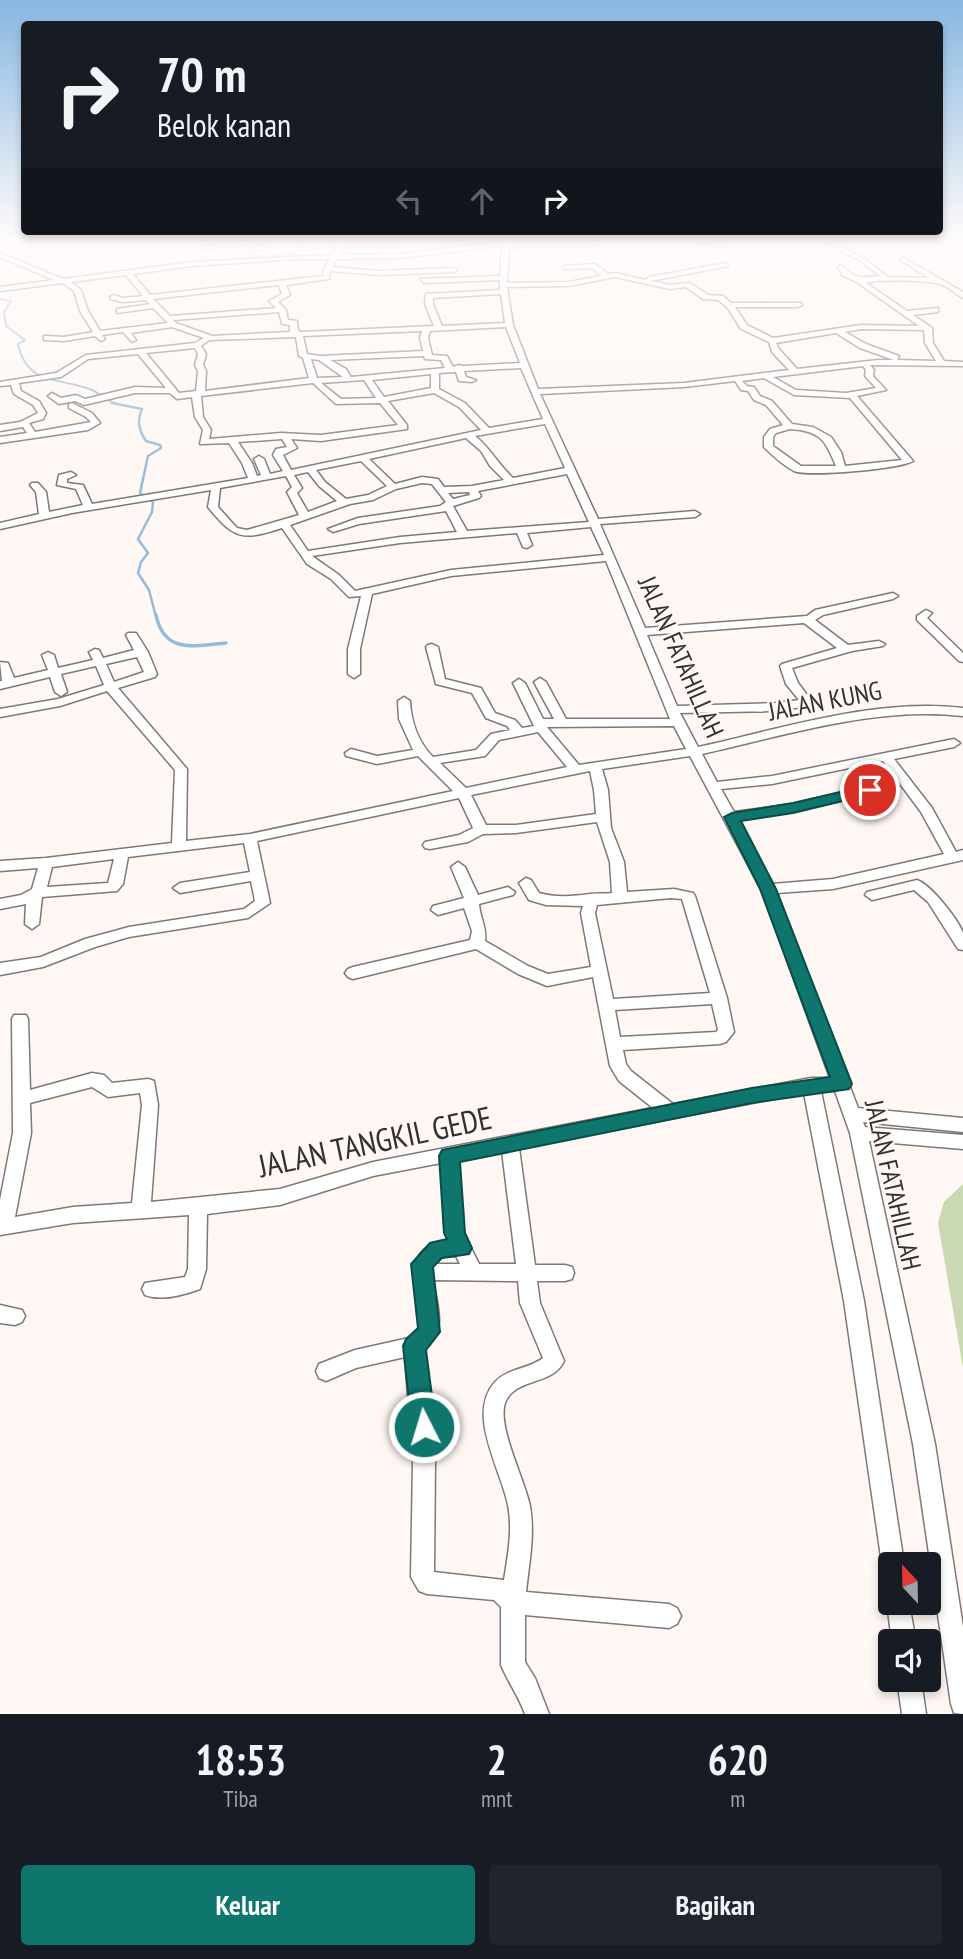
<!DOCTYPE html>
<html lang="id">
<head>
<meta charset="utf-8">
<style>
  :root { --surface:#171b24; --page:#20242c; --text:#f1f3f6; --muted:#9ea1a6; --accent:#0f766e }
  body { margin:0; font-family:"PT Sans Narrow",sans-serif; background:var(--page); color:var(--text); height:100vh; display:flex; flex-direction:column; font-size:26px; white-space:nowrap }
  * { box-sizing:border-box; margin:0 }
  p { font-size:23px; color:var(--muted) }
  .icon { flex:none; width:38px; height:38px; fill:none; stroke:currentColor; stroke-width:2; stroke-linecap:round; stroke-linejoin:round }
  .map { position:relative; height:1714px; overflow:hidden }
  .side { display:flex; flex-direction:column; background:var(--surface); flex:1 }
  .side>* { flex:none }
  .hud { position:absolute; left:21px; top:21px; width:922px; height:214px; border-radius:7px; box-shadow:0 4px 10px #0003; background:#171b24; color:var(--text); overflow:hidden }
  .needle { width:46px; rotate:338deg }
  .fabs { position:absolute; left:878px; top:1552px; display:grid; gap:14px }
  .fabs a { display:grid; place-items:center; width:63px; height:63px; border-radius:7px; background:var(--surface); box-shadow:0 4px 10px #0003; font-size:35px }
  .pin { position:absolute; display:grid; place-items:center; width:60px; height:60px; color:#fff; margin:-30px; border:4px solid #fff; border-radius:50%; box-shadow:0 2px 7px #0007 }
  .me { position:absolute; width:77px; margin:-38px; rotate:355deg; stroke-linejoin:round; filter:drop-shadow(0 0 5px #0008) }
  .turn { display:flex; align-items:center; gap:24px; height:147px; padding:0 21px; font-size:32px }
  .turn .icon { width:91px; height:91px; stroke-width:2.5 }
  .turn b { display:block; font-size:49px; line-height:60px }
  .lanes { display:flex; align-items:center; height:66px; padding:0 21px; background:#0003; justify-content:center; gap:35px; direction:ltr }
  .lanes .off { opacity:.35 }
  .eta { display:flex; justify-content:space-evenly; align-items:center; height:119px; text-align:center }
  .eta b { font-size:42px; font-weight:800; line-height:49px }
  .action { display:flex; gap:14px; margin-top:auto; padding:14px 21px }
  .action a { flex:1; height:80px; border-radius:7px; background:var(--accent); color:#fff; font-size:28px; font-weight:800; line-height:80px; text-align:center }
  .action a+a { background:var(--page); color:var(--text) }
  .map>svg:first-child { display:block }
  .green { fill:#cbd9b3 }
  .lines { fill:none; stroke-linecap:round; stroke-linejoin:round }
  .stream-far2 { stroke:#95bbda; stroke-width:2 }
  .stream-far1 { stroke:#95bbda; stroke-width:2.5 }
  .stream { stroke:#95bbda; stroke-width:3.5 }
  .minor-casing { stroke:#7f7976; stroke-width:3 }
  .minor { fill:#fff; fill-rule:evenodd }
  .route { fill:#0f766e; stroke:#0a4d48; stroke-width:2 }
  .labels { text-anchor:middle; stroke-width:5; stroke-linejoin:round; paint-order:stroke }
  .street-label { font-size:26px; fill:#33302f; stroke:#fef7f3 }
  .near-street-label { font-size:32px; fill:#33302f; stroke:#fef7f3 }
</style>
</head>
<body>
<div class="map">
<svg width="963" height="1714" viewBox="0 0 963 1714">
  <rect width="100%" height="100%" fill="#fef7f3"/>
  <path class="green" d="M963 1184V1368L938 1223 944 1202Z"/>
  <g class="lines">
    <path class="stream-far2" d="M210 261 295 254 298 240
      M33 283 158 267
      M0 299 11 301 4 312 6 326 25 340 18 344C27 386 59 377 92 390 100 394 107 400 116 404"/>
    <path class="stream-far1" d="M112 403 142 409C136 421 139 431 146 441L160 445 161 448 148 456 140 493 153 502 152 512 138 539 148 553 141 562 138 573 149 590 156 617"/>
    <path class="stream" d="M156 615C164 654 194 646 226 643"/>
    <defs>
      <path id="minor" d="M253 240H266L272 248 251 252 248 250 264 246 262 243 204 249 201 247Z
        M333 240H339L341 244 361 246 342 248 340 255 400 254 503 242V240H509V244L601 240 599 244 590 246 509 248 507 283 569 282 601 276 593 268 563 269 565 266 595 264 608 274 615 273 646 280 649 277 726 263 728 266 651 281 670 285 690 283 708 295 723 296 731 303H801L802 305 798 307H735L747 325 773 338 861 325 919 326 858 283 842 275 838 267 841 265C857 280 858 278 880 276L862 262 822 240H830L866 260 888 277 929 278 899 259 904 258 963 292V298C955 294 949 286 939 284 927 280 878 279 866 283L907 311 938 308V312L913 315 932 328 933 343 944 361 963 362V366L870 365 874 370 873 376 886 390 857 396 913 461C900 469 808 477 794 471 784 466 772 455 764 447V437L770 429 783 425 766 405 754 400 748 391 741 390 735 381 684 387 540 394 598 519 695 511 700 514 695 517 600 524 645 628 807 616 815 610 893 593 898 596 893 599 823 615 815 620 848 645 879 641 885 644 883 646 852 651 792 668 798 683 811 700 807 706 777 711 680 713 698 747C785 728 874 698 963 708V716C875 706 787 735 702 754L717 782 772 776 954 739 960 743 954 747 894 759 932 808 956 852 963 850V860L833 889 777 893 858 1108 963 1118V1132L863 1122 865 1127 963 1135V1149L869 1141 935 1444 963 1627V1714L954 1713 951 1704 913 1444 850 1133 835 1091H821L864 1301 904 1564H891V1574L885 1572 882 1564 844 1301 804 1093 519 1148 535 1265H565L572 1267 574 1273 572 1279 565 1281H537L540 1303 564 1361C553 1386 515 1377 505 1403 497 1427 525 1480 530 1506 535 1534 529 1564 526 1592L669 1604 677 1608 681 1616 677 1624 669 1628 525 1615V1662L535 1678 549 1714H525C518 1695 508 1682 501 1665V1607L494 1600 427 1594 419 1591 411 1577 413 1462 405 1357 356 1368 326 1381 319 1378 316 1371 319 1364 355 1350 409 1338 419 1329 413 1272C416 1252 428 1243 448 1240L445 1233 441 1163 373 1176 280 1205 207 1214 206 1269 200 1289C184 1295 161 1301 145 1295L142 1289 145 1283 185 1277 188 1269 189 1215 73 1223 0 1235V1200L13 1133 12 1019 14 1015H26L28 1019 30 1090 92 1073 104 1075 112 1083 148 1079 154 1081 158 1105 151 1202 280 1189 373 1162 653 1108 619 1081 610 1066 593 977 547 986 518 974 476 949 353 979 348 977 345 973 348 969 353 967 470 940 472 931 464 908 438 915 431 910 433 906 464 898 451 867 458 862 465 867 478 895 508 887 515 892 513 895 479 904C480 918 487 927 485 941L528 966 548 974 591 967 581 913 583 906 546 905 529 900 519 883 526 878 531 880 539 893C556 898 574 896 590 894 597 893 605 894 612 893L610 862 597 822 516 833 483 834 468 842 430 849 425 848 423 845 425 842 459 835 473 828 459 798 257 841 270 903 248 918 129 937 95 947 43 967 0 975V963L41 957 85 939 129 927 244 909 255 901 251 881 180 893 173 888 180 883 250 872 244 843 128 857 123 884 117 891 42 897 39 924 32 929 25 924 26 904 0 909V899L21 895 32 889 38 868 0 871V861L46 858 172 843 175 770 107 691 60 706 0 717V709L58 699 104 685 96 666 61 674 67 692 61 696 55 692 50 677 0 689V681H2L0 662 8 663 14 678 48 670 42 655 48 652 54 655 58 668 93 660 89 652 95 649 99 650 103 658 134 650 126 635 128 633H136L148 652 157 674 155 677 118 688 187 769 186 841 250 834 453 791 418 756 377 764 346 756 345 753 351 749 377 756 413 750 399 719 398 701 404 697 410 701C411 721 418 742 433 757L476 750 491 734 510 730 507 726 486 718 472 693 436 684 426 647 428 645 432 644 438 647 445 679 481 688 495 713 515 720 522 728 534 726 513 683 519 679 525 683 543 719H554L534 682 540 678 546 682 566 719H670L606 561 451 576 372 594 360 649V674L354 678 348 674V649L361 596 349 597 331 579 307 564 282 528C242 541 234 539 208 507L211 490 72 513 0 529V523L39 514 36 492 30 485 32 483H38L46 492 49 512 83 505 76 489 57 485 59 475 71 472 76 475 67 479V483L83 485 92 504 248 478 242 463 229 443 200 444 203 430 195 417 192 397 177 399 170 393H135L84 405 75 401 59 404 48 396 52 393 61 398 76 395 85 399 135 387 166 388 138 354 88 359 61 377 19 383 21 391 39 401 46 413 43 419 29 423 35 432 91 422 86 417 69 408V404L72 403 92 413 100 423 88 430 0 443V437L27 433 23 427 0 431V425L20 422 38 413 33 405 14 394 11 385 0 386V382L56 373 86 355 195 343 204 338 172 327 131 333 136 340 132 342 123 332 102 335 105 339 101 341 95 336 64 341 44 340V336H47L64 337 93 332 80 311 74 291 63 283 0 291V287L54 280 0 257V253L63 279 192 262 333 255 336 250ZM502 246 500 276 421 279 424 283 500 280V290L426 294 425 304 434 326 302 332 298 331 297 321 288 320 286 310 278 302 290 295 286 285 329 279 330 271 378 275 454 272 457 270 454 268 378 271 332 267 337 259 400 258ZM297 259H330L324 269 323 276 150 295 133 274 192 266ZM126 275 143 296 123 298 114 295 110 297 111 299 123 302 146 300 150 304 117 309V313L153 308 168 323 100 331 88 311 81 290 71 282ZM615 277 670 289 686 287 703 299 718 300 727 307 741 329 769 342 772 352 789 370 684 383 538 389 513 325 507 287 569 286ZM279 285 282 294 269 301 276 308 170 316 153 299ZM501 294 505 323 442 326 433 304V298ZM279 312 282 324 290 325V332L212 336 176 323 173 320ZM506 327 520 363 463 366 459 365 453 367 447 356 432 355 428 338 430 331ZM861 329 924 330 925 343 936 361 897 360 899 356 866 344 845 332ZM422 331 420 338 423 351 321 356 307 354 303 336ZM836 333 860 348 894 360H878L797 369 779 349 776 343ZM296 337 299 356 303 358 309 378 205 391 206 371 203 365 206 354 201 346 209 340ZM195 348 198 354 195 365 198 371 196 391 179 393 146 353ZM424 356 425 359 441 360 445 368 351 377 346 369 330 360ZM311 359 319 360 343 377 317 378ZM863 366 866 370 865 376 876 388 846 393 796 390 773 377ZM521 368 543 419 489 428 465 403 439 389V373L456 372 459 381 472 382 476 380 466 377 464 371ZM431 374V388L384 397 372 380ZM764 378 794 395 850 398 902 460 845 466 841 452 831 437 813 427 792 424 772 401 760 396 754 387 747 386 742 381ZM364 380 376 398 341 399 321 383ZM313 383 336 404 380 403 398 425 321 435 281 433 209 439 211 430 203 417 201 396ZM434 393 459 407 481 430 291 470 283 455 297 448 291 439 321 441 407 429V425L388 401ZM545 424 565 468 513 478C499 465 490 448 475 436ZM790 429C821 431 825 440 836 466H801L773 446V437L776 433ZM466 438 481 451 490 466 504 480 472 486 444 487 438 479 422 477 395 484 369 459ZM282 439 287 447 276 449 273 455 283 471 270 474 264 459 259 456 254 459 261 475 257 476 252 463 238 442ZM361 461 387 486 368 495 346 499 325 482 316 470ZM308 472 319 486 337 501 308 512 297 493 302 488 294 475ZM567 474 589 522 467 531 453 506 479 498 481 496 478 491ZM286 476 292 487 287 492 299 515 247 530 237 528 218 507 220 488ZM422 483 432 484 446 502 440 506 358 518 328 529 333 532 359 524 446 511 457 532 400 537 308 551 290 525 350 504 373 500 396 489ZM469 492 470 495 453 499 448 493ZM591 527 604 555 451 570 355 591 339 575 312 556 400 543 517 533 523 547 527 548 532 545 527 533ZM804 623 837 648 782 664 780 666 786 684 799 700 777 703 677 706 647 635ZM137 657 144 672 114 682 106 664ZM674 726 686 749 579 765 547 727ZM538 732 567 767 466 788 440 763 485 756 499 740ZM690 756 761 889 830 1078H811L673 1104 631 1071 626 1064 623 1050 720 1044 726 1042 734 1032 727 998 695 896 693 893 674 889 627 892 624 862 611 828 608 790 602 769ZM883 761 921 812 944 854 833 879 772 884 738 820 793 812 870 794 886 796 893 792 891 789 870 786 793 804 734 812 721 789 772 784ZM590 771 594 790 596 814 516 825H486L471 795ZM114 859 108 883 47 887 52 867ZM671 898 682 899 710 993 613 999 595 913 597 905ZM712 1004 718 1030 716 1032 620 1037 615 1010ZM92 1087 108 1097 140 1093 142 1105 132 1203 73 1207 15 1217 31 1133 30 1103ZM502 1151 516 1264H479L463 1232 458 1160ZM456 1256 460 1264H434L441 1257ZM433 1280 518 1281 520 1303 543 1358C529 1369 508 1368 495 1382 466 1414 501 1469 508 1505 513 1529 508 1555 504 1580L434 1572 435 1462 424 1350C448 1330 437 1307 433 1280Z
        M373 240H379L380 244 387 243V240H393L394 245 377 248 374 246Z
        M697 240H732L700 243Z
        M926 610 932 613 927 618 963 653V662L959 661 917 620V616Z
        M917 880C931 885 958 919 963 933 963 937 963 945 963 950L958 949 928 902 914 890 872 900 865 895 867 892Z
        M0 1305 22 1310 25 1316 22 1322 15 1325 0 1323Z
        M890 1595 891 1603H909L916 1642H892L887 1603Z
        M897 1680H921L926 1714H902Z"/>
    </defs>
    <use href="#minor" class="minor-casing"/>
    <use href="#minor" class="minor"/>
  </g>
  <linearGradient id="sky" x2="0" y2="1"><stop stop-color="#87b7e2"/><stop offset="0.5" stop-color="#fffbfa"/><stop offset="1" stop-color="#fffbfa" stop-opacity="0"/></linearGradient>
  <rect width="963" height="480" fill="url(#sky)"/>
  <path class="route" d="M870 785 875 787 877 790 875 793 793 813 741 821 776 889 852 1084 849 1089 752 1103 460 1162 465 1233 472 1248 469 1254 442 1258 433 1267 440 1332 426 1350 436 1427 432 1435 424 1439 415 1435 412 1427 403 1346 406 1339 418 1328 411 1264 430 1243 447 1239 444 1233 439 1156 442 1150 752 1088 830 1077 760 889 724 817 732 813 793 803Z"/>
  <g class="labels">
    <g class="street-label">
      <text transform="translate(681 657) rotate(66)" y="9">JALAN FATAHILLAH</text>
      <text transform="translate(825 701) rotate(-11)" y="9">JALAN KUNG</text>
      <text transform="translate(893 1185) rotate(77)" y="9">JALAN FATAHILLAH</text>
    </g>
    <g class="near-street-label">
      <text transform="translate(375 1142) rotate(-12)" y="11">JALAN TANGKIL GEDE</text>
    </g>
  </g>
</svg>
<div class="fabs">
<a><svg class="needle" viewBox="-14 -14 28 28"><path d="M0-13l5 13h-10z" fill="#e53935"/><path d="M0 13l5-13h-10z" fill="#9ea1a6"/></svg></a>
<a><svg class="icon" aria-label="sound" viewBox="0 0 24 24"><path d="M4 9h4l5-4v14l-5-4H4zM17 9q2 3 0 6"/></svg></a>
</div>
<div class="pin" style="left:870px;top:790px;background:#d93025"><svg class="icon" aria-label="arrive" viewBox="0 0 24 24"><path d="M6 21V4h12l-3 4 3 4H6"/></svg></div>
<svg class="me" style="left:424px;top:1427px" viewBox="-20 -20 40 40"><circle r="17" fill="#0f766e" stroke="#fff" stroke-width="3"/><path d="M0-11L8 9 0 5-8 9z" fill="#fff"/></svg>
<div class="hud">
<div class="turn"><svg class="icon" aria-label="right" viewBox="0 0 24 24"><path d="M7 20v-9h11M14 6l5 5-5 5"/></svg><div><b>70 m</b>Belok kanan</div></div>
<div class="lanes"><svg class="icon off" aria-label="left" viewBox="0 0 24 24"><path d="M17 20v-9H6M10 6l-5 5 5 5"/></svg><svg class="icon off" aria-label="ahead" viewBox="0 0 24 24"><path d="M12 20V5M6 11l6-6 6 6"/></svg><svg class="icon" aria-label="right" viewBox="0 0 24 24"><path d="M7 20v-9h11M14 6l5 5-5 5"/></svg></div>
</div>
</div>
<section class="side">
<div class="eta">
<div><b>18:53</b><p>Tiba</p></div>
<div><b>2</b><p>mnt</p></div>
<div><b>620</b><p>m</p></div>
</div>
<div class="action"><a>Keluar</a><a>Bagikan</a></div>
</section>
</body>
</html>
